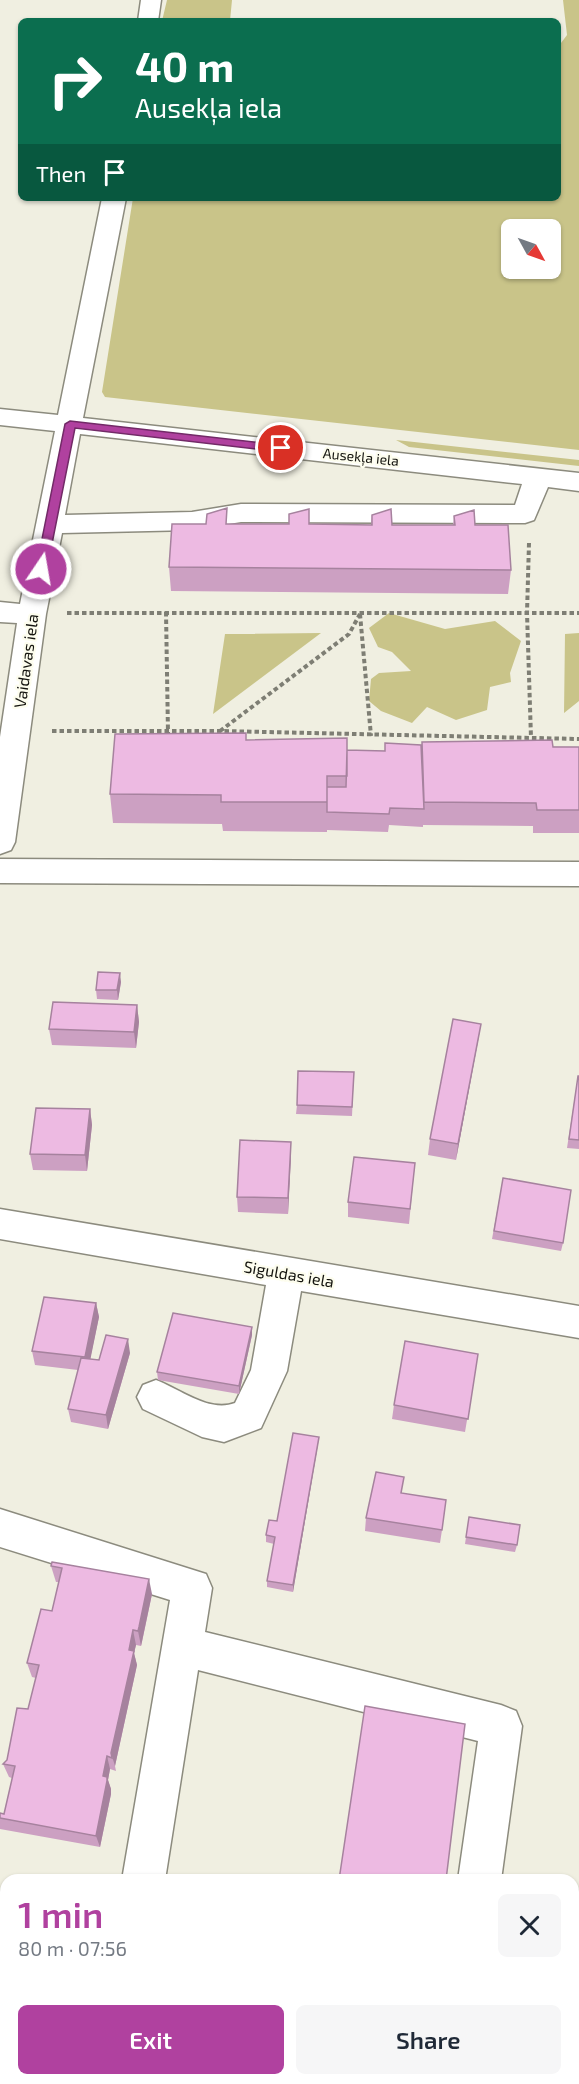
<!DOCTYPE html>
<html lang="en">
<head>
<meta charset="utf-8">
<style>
  :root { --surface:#fff; --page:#f6f6f7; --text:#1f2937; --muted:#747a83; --accent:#b0419f }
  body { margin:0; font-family:"Exo 2",sans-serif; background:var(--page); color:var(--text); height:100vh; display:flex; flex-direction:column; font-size:22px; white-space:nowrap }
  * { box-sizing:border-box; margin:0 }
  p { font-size:20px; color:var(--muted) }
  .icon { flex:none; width:33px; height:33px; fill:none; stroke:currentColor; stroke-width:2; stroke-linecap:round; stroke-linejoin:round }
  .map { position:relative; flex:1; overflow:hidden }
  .details { position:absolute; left:0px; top:1874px; width:579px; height:212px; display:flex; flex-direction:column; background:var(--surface); border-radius:18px 18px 0 0; box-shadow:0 2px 4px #0004 }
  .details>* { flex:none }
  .guide { position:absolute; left:18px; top:18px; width:543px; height:183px; border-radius:9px; box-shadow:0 2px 4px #0004; background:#0b6e4f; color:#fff; overflow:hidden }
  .needle { width:39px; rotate:130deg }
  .fabs { position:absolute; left:501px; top:219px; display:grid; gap:12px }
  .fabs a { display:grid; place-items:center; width:60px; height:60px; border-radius:9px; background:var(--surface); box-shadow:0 2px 4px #0004; font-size:30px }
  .pin { position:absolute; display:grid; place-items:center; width:51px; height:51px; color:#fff; margin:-26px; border:3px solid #fff; border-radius:50%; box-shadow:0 2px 6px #0007 }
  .me { position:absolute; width:66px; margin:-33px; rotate:12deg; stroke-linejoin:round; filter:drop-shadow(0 0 4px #0008) }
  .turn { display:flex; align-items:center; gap:21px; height:126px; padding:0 18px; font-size:27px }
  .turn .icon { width:78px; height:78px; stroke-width:2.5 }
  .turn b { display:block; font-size:42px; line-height:51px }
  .then { display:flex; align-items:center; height:57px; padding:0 18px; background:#0003; gap:12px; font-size:22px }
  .round { display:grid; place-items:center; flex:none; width:63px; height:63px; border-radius:9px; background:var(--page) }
  .summary { display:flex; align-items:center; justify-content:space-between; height:102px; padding:0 18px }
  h1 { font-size:36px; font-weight:600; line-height:45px; color:var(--accent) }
  .action { display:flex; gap:12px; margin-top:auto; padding:12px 18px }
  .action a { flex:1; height:69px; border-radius:9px; background:var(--accent); color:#fff; font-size:24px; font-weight:600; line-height:69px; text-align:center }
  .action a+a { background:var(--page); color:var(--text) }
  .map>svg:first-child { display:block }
  .green { fill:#c9c489; fill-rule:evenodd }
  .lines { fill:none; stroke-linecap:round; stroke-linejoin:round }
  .minor-casing { stroke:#8c8b7e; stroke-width:3 }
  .path { stroke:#7e7e74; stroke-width:4; stroke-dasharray:4.5 3; stroke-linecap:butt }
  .minor { fill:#fff; fill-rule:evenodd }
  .wall { fill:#cca0c2 }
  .shaded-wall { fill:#a6829e }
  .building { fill:#edbae2; stroke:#a6829e; stroke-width:1.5 }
  .route { fill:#b0419f; stroke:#722a67; stroke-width:1.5 }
  .labels { text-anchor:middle; stroke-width:4.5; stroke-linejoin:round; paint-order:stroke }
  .far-street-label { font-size:14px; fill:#14140f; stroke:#fdfdee }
  .street-label { font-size:16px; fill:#14140f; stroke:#fdfdee }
</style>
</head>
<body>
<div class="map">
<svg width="579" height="2084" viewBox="0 0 579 2084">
  <rect width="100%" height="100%" fill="#f0efe1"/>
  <path class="green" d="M167 0H232L230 21H162Z
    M563 0H579V450L105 397 102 392 133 198H558V47L567 35ZM512 230H550V268H512Z
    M396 440 579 460V466L409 447Z
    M389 613 445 629 495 621 521 641 510 673 511 682 490 687 487 710 456 720 427 707 412 723 381 711 369 701 371 679 379 673 411 671 392 652 378 647 369 628Z
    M321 633 213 714 225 634Z
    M579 633V701L564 713 565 634Z"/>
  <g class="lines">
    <defs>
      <path id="minor" d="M141 0H161L158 21H138Z
        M102 198H126L83 418 579 473V491L548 487 534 520 525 523 241 522 192 530 62 533 46 614 15 842 11 850 0 854V737L17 623 0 622V602L20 604 55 431 0 425V409L58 415ZM80 434 522 484 515 505 241 504 192 512 65 515Z
        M0 859 579 862V886L0 883Z
        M0 1209 579 1306V1338L301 1291 287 1371 261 1428 224 1442 202 1437 143 1409 137 1397 143 1385 156 1380C180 1389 209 1413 235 1403L251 1370 266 1285 0 1239Z
        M0 1509 206 1574 212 1588 205 1632 501 1705 516 1711 522 1726 501 1880H458L478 1741 198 1670 165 1880H122L170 1600 0 1547Z
        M0 1944H6V1988H0Z"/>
    </defs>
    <use href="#minor" class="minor-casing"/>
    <path class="path" d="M529 543 527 613 531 738
      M166 612 168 733
      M67 613H579
      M360 614 371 736
      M52 731H220L579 739
      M220 731 349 634 360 614"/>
    <use href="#minor" class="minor"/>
  </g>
  <path class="wall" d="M372 515 392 525H453L454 516 475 525 511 570 508 594 171 591 169 567 227 524 371 525Z
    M246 740 347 750 385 751 421 745 579 747V833H533V826L423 825V827L389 825 388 832 327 830V832L223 831 222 824 113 823 110 794Z
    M121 982 118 1000 97 999 96 990Z
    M137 1005 139 1022 136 1048 52 1045 49 1029Z
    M481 1024 478 1041 456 1160 428 1155 430 1139Z
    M354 1072 352 1116 296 1114 297 1105Z
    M578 1076H579V1149L567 1148Z
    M90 1109 92 1125 87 1171 33 1170 30 1154Z
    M291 1142 288 1214 238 1212 237 1197Z
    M415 1163 409 1224 348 1217V1202Z
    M503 1178 563 1243 561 1251 492 1239Z
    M96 1303 99 1317 90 1359 99 1360 130 1353 108 1429 71 1422 68 1409 78 1370 35 1365 32 1351Z
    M252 1335 239 1394 158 1380 157 1372Z
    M478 1354 465 1432 392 1419 394 1405Z
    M318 1444 293 1592 267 1587V1581L274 1544 266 1542V1535L277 1521Z
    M402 1493 442 1530 440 1543 365 1531 366 1518Z
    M469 1517 517 1545 515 1552 465 1544Z
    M52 1562 152 1594 142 1642 141 1646 136 1645 134 1653 137 1665 115 1766 116 1771 110 1769 108 1780 111 1789V1794L100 1847 0 1829V1813L4 1814 12 1778 9 1777 3 1764 7 1760 28 1709 36 1678 32 1677 27 1663 52 1611 59 1582H56L51 1566Z"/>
  <path class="shaded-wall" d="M120 973 121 982 118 1000 117 990Z
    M137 1005 139 1022 136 1048 134 1032Z
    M481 1024 478 1041 456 1160 458 1144Z
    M90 1109 92 1125 87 1171 85 1155Z
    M291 1142V1158L288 1214V1198Z
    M96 1303 99 1317 88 1371 85 1357Z
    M252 1327V1335L239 1394V1386Z
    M128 1339 130 1353 108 1429 106 1415Z
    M319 1437 318 1444 293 1592V1585Z
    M149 1579 152 1594 141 1646 138 1631Z
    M133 1630 136 1645 134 1653 137 1665 115 1766 111 1753Z
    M107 1756 110 1769 108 1780 111 1789V1794L100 1847 96 1836 103 1776Z"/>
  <path class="building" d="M227 508 226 524H289V514L309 509V524L372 525V515L391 509 392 525H455L454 516 474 510 475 525H508L511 570 169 567 172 524H206L207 514Z
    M246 733V740L347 738V776H327V802H221V795L110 794 115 734Z
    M552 740 553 747H579V810H537L536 803 424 802 422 742Z
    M385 743 421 745 424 809 390 808 389 814 327 812V787H346L347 750 385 751Z
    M98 972 120 973 117 990H96Z
    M53 1002 137 1005 134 1032 49 1029Z
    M453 1019 481 1024 458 1144 430 1139Z
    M298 1071 354 1072 352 1107 297 1105Z
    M578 1076H579V1140L569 1139Z
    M36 1108 90 1109 85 1155 30 1154Z
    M240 1140 291 1142 288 1198 237 1197Z
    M354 1157 415 1163 410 1209 348 1202Z
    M503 1178 571 1190 563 1243 494 1231Z
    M44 1297 96 1303 85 1357 32 1351Z
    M173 1313 252 1327 239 1386 157 1372Z
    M106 1335 128 1339 106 1415 68 1409 81 1358 99 1360Z
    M405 1341 478 1354 468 1419 394 1405Z
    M293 1433 319 1437 293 1585 267 1581 275 1537 266 1535 269 1520 277 1521Z
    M376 1472 404 1477 401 1493 446 1500 442 1530 366 1518Z
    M469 1517 520 1525 517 1545 466 1537Z
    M52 1562 149 1579 139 1627 138 1631 133 1630 129 1650 134 1651 111 1753 112 1758 107 1756 103 1776 107 1777V1781L96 1836 0 1818V1813L4 1814 15 1766 3 1764 7 1760 17 1708 28 1709 39 1665 27 1663 41 1609 52 1611 62 1568 51 1566Z
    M365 1706 465 1724 446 1880H339Z"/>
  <path class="route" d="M70 421 281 445 286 448 281 452 75 428 47 569 41 573 36 569 65 424Z"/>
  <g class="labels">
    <g class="far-street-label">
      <text transform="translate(361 457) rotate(6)" y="5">Ausekļa iela</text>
    </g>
    <g class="street-label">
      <text transform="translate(26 661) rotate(-82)" y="6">Vaidavas iela</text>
      <text transform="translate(289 1274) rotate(10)" y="6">Siguldas iela</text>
    </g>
  </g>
</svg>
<div class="fabs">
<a><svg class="needle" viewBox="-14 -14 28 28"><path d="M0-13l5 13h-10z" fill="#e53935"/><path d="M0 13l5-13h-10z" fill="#747a83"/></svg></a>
</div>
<div class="pin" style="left:281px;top:448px;background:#d93025"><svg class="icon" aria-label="arrive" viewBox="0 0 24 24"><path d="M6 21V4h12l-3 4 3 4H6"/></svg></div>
<svg class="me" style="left:41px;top:569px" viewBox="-20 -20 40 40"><circle r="17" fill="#b0419f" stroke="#fff" stroke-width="3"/><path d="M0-11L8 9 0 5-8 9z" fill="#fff"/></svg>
<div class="guide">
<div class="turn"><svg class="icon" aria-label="right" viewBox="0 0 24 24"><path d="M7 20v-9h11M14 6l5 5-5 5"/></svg><div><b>40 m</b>Ausekļa iela</div></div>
<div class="then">Then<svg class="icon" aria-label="arrive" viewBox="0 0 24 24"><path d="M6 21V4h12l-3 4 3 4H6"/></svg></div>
</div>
<section class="details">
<div class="summary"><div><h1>1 min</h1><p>80 m · 07:56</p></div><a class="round"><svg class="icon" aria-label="close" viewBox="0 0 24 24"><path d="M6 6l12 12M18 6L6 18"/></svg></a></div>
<div class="action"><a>Exit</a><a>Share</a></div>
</section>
</div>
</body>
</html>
